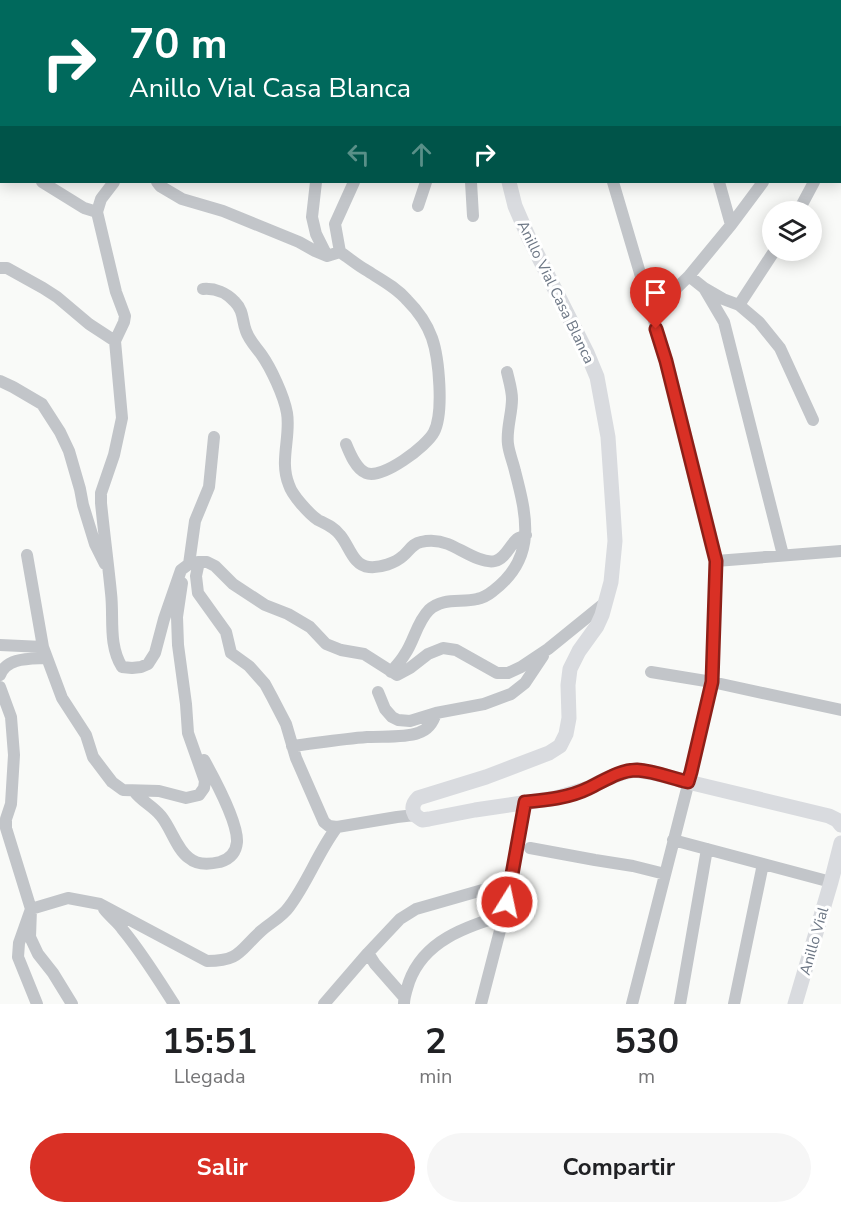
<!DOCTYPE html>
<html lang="es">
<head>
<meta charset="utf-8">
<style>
  :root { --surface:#fff; --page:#f6f6f6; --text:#202124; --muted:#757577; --accent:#d93025 }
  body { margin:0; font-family:"Nunito Sans",sans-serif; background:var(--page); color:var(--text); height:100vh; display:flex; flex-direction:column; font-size:22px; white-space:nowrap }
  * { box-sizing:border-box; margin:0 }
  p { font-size:20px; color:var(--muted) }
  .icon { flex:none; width:33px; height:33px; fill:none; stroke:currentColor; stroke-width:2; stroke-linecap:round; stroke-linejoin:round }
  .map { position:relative; height:1004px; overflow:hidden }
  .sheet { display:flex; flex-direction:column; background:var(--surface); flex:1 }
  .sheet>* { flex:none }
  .top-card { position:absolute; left:0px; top:0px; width:842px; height:183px; box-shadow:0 3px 15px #0003; background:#00695c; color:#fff; overflow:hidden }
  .tools { position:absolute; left:762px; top:201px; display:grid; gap:12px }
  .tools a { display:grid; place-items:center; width:60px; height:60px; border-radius:50%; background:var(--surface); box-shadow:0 3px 15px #0003; font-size:30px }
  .pin { position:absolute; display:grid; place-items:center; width:51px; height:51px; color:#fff; margin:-62px -26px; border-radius:50% 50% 50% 0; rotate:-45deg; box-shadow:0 0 6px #0007 }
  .pin .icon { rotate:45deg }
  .me { position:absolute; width:66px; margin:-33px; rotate:10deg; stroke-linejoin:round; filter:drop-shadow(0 0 4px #0008) }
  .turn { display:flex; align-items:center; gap:21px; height:126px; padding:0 30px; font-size:27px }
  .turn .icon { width:78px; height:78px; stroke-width:2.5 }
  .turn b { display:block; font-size:42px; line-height:51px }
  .lanes { display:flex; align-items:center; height:57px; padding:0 30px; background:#0003; justify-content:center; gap:30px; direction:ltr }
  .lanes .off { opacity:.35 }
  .eta { display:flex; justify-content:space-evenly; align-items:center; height:102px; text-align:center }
  .eta b { font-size:36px; font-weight:700; line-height:42px }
  .button { display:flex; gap:12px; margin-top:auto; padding:12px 30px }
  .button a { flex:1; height:69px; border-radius:36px; background:var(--accent); color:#fff; font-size:24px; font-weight:700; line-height:69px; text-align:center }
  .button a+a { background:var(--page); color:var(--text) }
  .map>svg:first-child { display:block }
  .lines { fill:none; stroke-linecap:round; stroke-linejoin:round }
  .minor { stroke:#c2c5c9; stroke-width:12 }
  .major { stroke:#d9dbdf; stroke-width:15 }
  .route-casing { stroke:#8d1f18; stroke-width:15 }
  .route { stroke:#d93025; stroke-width:10 }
  .labels { text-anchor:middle; stroke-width:6; stroke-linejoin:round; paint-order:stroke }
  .street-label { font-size:15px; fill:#6d7785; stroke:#fff }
</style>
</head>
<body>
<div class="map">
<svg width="841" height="1004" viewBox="0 0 841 1004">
  <rect width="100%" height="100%" fill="#f9faf8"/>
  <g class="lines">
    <path class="minor" d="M321 0V2
      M559 0V2
      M184 2 185 0
      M418 2V0
      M463 2V0
      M816 2V0
      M840 4V19
      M0 78H2
      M840 91 841 96
      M0 167 2 168
      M42 182 84 208 97 212
      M114 182 101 199 97 212 116 292 125 316 124 322 115 341 122 418 114 455 101 493V503C104 533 108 563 111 593 114 618 108 644 122 667L132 668 141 667 148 664 155 653 164 619 181 570 189 564 199 562H207L215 566 233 584 265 605 288 614 310 627 326 644 341 650 364 654 397 675 410 668 428 654 443 648 456 650 497 673H508L521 667 548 649 606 602
      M157 182 160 186 182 199 223 211 299 242 315 251 327 256 340 252C349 258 357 265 366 270 380 279 396 287 407 300 417 310 427 324 432 338 439 358 444 413 434 432 427 446 382 480 366 473 356 469 350 454 346 444
      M316 182 312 217 316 234 327 256
      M471 182 473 216
      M613 182 666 361 716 561 712 682 691 773 632 1004
      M719 182 731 225
      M418 206 426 182
      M798 212 814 182
      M340 252 335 224 354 182
      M0 268H7L43 288 57 297 89 324 115 341
      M689 276 704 288 723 299 739 305 759 322 780 348 813 420
      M704 288 724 322 783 555
      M203 289C215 288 227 293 235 302 244 311 242 321 246 331 249 340 256 347 261 354 271 368 284 396 287 413 291 437 279 461 289 485 292 495 309 514 318 520 326 524 334 527 340 535 349 545 353 566 369 567 381 568 395 563 403 556 409 551 413 543 421 542 430 540 440 541 448 544 461 549 481 564 495 561 505 559 510 545 517 539 520 537 523 537 526 535
      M739 305 775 250
      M651 313 689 276 731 225 763 182
      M0 381 13 387 42 404 60 432 69 451 80 489 83 505 95 544 105 564
      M27 555 43 647 62 698 86 735 93 757 112 782 123 790 159 791 186 798 199 795 204 788 205 781 188 733 186 704 178 645 177 617 182 583
      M716 561 841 551
      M199 562 196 576 198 593 226 632 231 653 249 666 265 684 272 697 286 724 296 758 324 822 329 826 337 827
      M189 564 195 521 209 487 214 437
      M0 645 43 647
      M391 672C396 666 401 661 405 654 414 641 417 622 429 610 443 597 461 603 477 599 483 598 488 595 493 591 537 558 527 517 515 471 513 462 509 453 508 444 506 430 512 414 512 399 512 390 509 381 507 372
      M651 672 712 682 841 710
      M0 675C7 657 30 659 46 658
      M0 687 11 717 14 755 11 804 6 819V828L31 909 19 943 18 957 37 1004
      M378 692 385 709 392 717 398 720 410 721 436 713 484 704 511 694 525 683 543 656
      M292 746C317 743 342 739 367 737 382 736 404 738 418 733 428 730 433 723 436 713
      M134 791C141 801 153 806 161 816 171 828 177 850 189 858 197 865 211 864 220 862 230 859 236 853 237 842 238 823 214 778 204 760
      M673 840 831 882
      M530 848 595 860 633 866 665 874
      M104 909C110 917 118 922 123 930 142 953 158 979 174 1004
      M368 953 375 964 404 997
      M72 1004 53 973 38 954 30 937 31 909 68 898 100 904 207 961C240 961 239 951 261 931 270 923 282 917 289 907 308 882 318 852 337 827L397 817 415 815
      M324 1004 368 953 400 919 416 909 486 889 510 887
      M404 1004C404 996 407 989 409 982 424 940 466 927 504 915
      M481 1004 504 915 525 803
      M680 1004 707 849
      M734 1004 763 864"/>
    <path class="major" d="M591 0 592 2
      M501 2V0
      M752 2 754 0
      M509 182 515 206 528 236 587 353 597 377 608 437 613 510 615 541 611 582 602 615 597 626 579 651 570 669 568 685 569 718 566 734 560 746 549 753 486 777 418 798C413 803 411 808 415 815L422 820 429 819 475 810 556 798 589 788 606 779 622 773 635 770 654 773 688 782 829 816 837 820 841 825
      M795 1004 831 882 841 843"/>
  </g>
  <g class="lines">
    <defs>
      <path id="route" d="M507 902 525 802C546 800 569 798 589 788 604 781 619 770 637 770 654 771 671 778 688 782L691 772 712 682 716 561 666 361 656 329"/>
    </defs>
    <use href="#route" class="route-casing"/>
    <use href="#route" class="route"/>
  </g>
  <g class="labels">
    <g class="street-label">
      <text transform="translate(556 292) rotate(64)" y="5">Anillo Vial Casa Blanca</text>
      <text transform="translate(814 941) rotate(-74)" y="5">Anillo Vial</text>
    </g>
  </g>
</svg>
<div class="tools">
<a><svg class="icon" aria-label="layers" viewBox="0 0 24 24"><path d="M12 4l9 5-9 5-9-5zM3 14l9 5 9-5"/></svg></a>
</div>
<div class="pin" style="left:656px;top:329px;background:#d93025"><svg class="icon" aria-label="arrive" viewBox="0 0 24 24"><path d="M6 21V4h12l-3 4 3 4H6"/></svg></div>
<svg class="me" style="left:507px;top:902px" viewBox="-20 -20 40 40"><circle r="17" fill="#d93025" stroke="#fff" stroke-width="3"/><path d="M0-11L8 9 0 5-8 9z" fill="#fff"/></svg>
<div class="top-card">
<div class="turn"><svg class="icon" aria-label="right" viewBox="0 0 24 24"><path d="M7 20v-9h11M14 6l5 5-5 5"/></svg><div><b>70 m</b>Anillo Vial Casa Blanca</div></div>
<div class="lanes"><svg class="icon off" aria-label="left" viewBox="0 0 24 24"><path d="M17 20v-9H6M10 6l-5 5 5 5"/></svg><svg class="icon off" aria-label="ahead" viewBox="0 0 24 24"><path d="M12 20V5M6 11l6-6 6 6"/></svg><svg class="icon" aria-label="right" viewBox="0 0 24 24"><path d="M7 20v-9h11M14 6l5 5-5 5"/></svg></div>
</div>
</div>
<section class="sheet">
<div class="eta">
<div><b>15:51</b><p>Llegada</p></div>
<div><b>2</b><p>min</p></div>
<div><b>530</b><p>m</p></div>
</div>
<div class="button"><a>Salir</a><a>Compartir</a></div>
</section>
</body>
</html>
